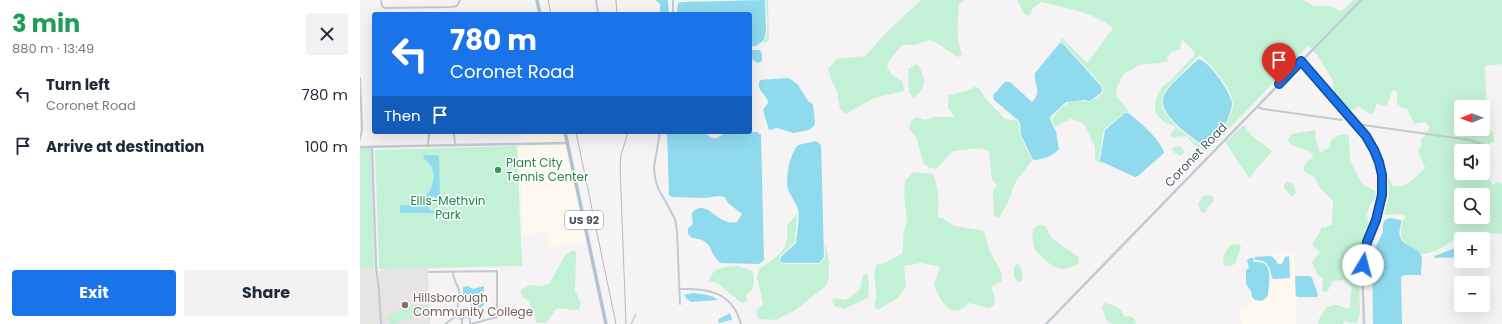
<!DOCTYPE html>
<html lang="en">
<head>
<meta charset="utf-8">
<style>
  :root { --surface:#fff; --page:#f2f2f3; --text:#1f2937; --muted:#747a83; --accent:#1a73e8 }
  body { margin:0; font-family:Poppins,sans-serif; background:var(--page); color:var(--text); height:100vh; display:flex; flex-direction:column; font-size:15px; white-space:nowrap }
  * { box-sizing:border-box; margin:0 }
  p { font-size:13px; color:var(--muted) }
  .icon { flex:none; width:22px; height:22px; fill:none; stroke:currentColor; stroke-width:2; stroke-linecap:round; stroke-linejoin:round }
  .map { position:relative; flex:1; overflow:hidden }
  .details { display:flex; flex-direction:column; background:var(--surface); width:360px }
  .details>* { flex:none }
  .banner { position:absolute; left:12px; top:12px; width:380px; height:122px; border-radius:4px; box-shadow:0 4px 16px #0002; background:#1a73e8; color:#fff; overflow:hidden }
  .needle { width:26px; rotate:269deg }
  .fabs { position:absolute; left:1094px; top:100px; display:grid; gap:8px }
  .fabs a { display:grid; place-items:center; width:36px; height:36px; border-radius:4px; background:var(--surface); box-shadow:0 4px 16px #0002; font-size:20px }
  .pin { position:absolute; display:grid; place-items:center; width:34px; height:34px; color:#fff; margin:-41px -17px; border-radius:50% 50% 50% 0; rotate:-45deg; box-shadow:0 0 4px #0007 }
  .pin .icon { rotate:45deg }
  .me { position:absolute; width:44px; margin:-22px; rotate:8deg; stroke-linejoin:round; filter:drop-shadow(0 0 3px #0008) }
  .turn { display:flex; align-items:center; gap:14px; height:84px; padding:0 12px; font-size:18px }
  .turn .icon { width:52px; height:52px; stroke-width:2.5 }
  .turn b { display:block; font-size:28px; line-height:34px }
  .then { display:flex; align-items:center; height:38px; padding:0 12px; background:#0003; gap:8px; font-size:15px }
  .round { display:grid; place-items:center; flex:none; width:42px; height:42px; border-radius:4px; background:var(--page) }
  .head { display:flex; align-items:center; justify-content:space-between; height:68px; padding:0 12px }
  h1 { font-size:24px; font-weight:700; line-height:30px; color:#1e9e55 }
  .action { display:flex; gap:8px; margin-top:auto; padding:8px 12px }
  .action a { flex:1; height:46px; border-radius:4px; background:var(--accent); color:#fff; font-size:16px; font-weight:700; line-height:46px; text-align:center }
  .action a+a { background:var(--page); color:var(--text) }
  ul { padding:0; list-style:none }
  li { display:flex; align-items:center; gap:12px; height:52px; padding:0 12px }
  li div { flex:1 }
  li b { display:block; font-size:15px }
  li em { font-style:normal }
  main { display:flex; flex:1; min-height:0 }
  .map>svg:first-child { display:block }
  .commercial { fill:#fdf9ef }
  .education { fill:#e6e4e5 }
  .green { fill:#c3f1d5; fill-rule:evenodd }
  .water { fill:#90daee }
  .lines { fill:none; stroke-linecap:round; stroke-linejoin:round }
  .street { stroke:#c1cad2; stroke-width:2 }
  .secondary { stroke:#c1cbd6; stroke-width:2.5 }
  .primary { stroke:#b3c2d1; stroke-width:3.5 }
  .rail { stroke:#b5b8bd; stroke-width:1 }
  .route-casing { stroke:#114b97; stroke-width:10 }
  .route { stroke:#1a73e8; stroke-width:7 }
  .leisure-dot { fill:#2e9e5b; stroke:#fff; stroke-width:1.5 }
  .education-dot { fill:#8d6e63; stroke:#fff; stroke-width:1.5 }
  .labels { text-anchor:middle; stroke-width:3; stroke-linejoin:round; paint-order:stroke }
  .shield { fill:#fff; stroke:#808990; stroke-width:1 }
  .shield-label { font-size:11px; font-weight:bold; fill:#4a5661 }
  .street-label { font-size:12px; fill:#4a5661; stroke:#fff }
  .leisure-label { font-size:12px; fill:#27864d; stroke:#fff; text-anchor:start }
  .park-label { font-size:12px; fill:#17864f; stroke:#fff }
  .education-label { font-size:12px; fill:#785e54; stroke:#fff; text-anchor:start }
</style>
</head>
<body>
<main>
<section class="details">
<div class="head"><div><h1>3 min</h1><p>880 m · 13:49</p></div><a class="round"><svg class="icon" aria-label="close" viewBox="0 0 24 24"><path d="M6 6l12 12M18 6L6 18"/></svg></a></div>
<ul>
<li><svg class="icon" aria-label="left" viewBox="0 0 24 24"><path d="M17 20v-9H6M10 6l-5 5 5 5"/></svg><div><b>Turn left</b><p>Coronet Road</p></div><em>780 m</em></li>
<li><svg class="icon" aria-label="arrive" viewBox="0 0 24 24"><path d="M6 21V4h12l-3 4 3 4H6"/></svg><div><b>Arrive at destination</b></div><em>100 m</em></li>
</ul>
<div class="action"><a>Exit</a><a>Share</a></div>
</section>
<div class="map">
<svg width="1142" height="324" viewBox="0 0 1142 324">
  <rect width="100%" height="100%" fill="#f5f3f3"/>
  <path class="commercial" d="M162 132H202L205 142H158L162 140Z
    M158 144H205L226 243 192 247 186 230 162 237 161 187Z
    M934 253 936 324H881L880 309H887V301H902L909 296 911 277 913 280 928 279 931 278 932 276 931 259 930 256H925L921 263 918 264 915 257 904 254Z"/>
  <path class="education" d="M0 268H14L18 291 19 324H0Z
    M68 268 70 324H22L21 289 18 271 25 269Z"/>
  <path class="green" d="M406 0H408L409 41 402 44C411 34 406 12 406 0Z
    M561 0H605L599 5C598 22 595 38 602 54L599 57 596 56 574 41 568 40 555 45H542L529 61 527 67 531 74 543 82 544 91 514 98 485 114 480 109 477 91 471 79 468 69 477 59 505 56 529 30Z
    M657 0H943L954 6H970L980 11 983 10 993 0H999L951 49 948 46 847 152 837 147 826 136 813 137 810 135 815 129 814 126 807 124 798 116 795 110V103L798 93 802 87 810 81 833 57 835 53 822 39 820 49 812 52 807 57 808 61 799 63 779 65 764 74 757 87 756 96 772 115 768 112 764 113 744 129 739 160 743 165 735 160V147L724 124 716 120 710 119 695 127 692 120C699 108 709 98 724 101 726 101 728 102 730 102L742 94 743 90 742 85 704 44 699 43 702 38 727 63 753 28C736 13 703 7 681 2L673 8 669 16 664 14ZM840 55C851 65 875 91 873 107 872 115 867 122 862 128 855 137 852 143 840 144 828 138 795 112 803 96 807 86 831 64 840 55Z
    M1002 0H1142V64L1125 66 1127 130H1131L1133 132 1134 142 1122 146 1121 151H1101V173H1123V159H1129L1130 161V181L1133 185 1137 182 1142 184V234C1133 234 1122 232 1113 233 1095 235 1080 254 1061 254L1058 251 1047 245 1041 237 1042 221 1045 219V216L1037 214 1024 215 1029 196 1028 177 1033 186C1036 186 1040 187 1043 186 1048 184 1062 172 1065 167L1058 151 1062 144 1061 140 1068 131 1069 126 1065 122 1054 124 1047 109 1042 108 1037 103V92L1034 90C1029 95 1030 101 1026 106L1016 103 1015 111 1011 115 998 106 994 110 988 112 974 96 973 81 958 56 953 51ZM1101 107H1123V129H1101ZM1101 195H1123V217H1101Z
    M557 64C567 79 567 86 554 98L549 92 548 69Z
    M614 87 619 88 626 99 645 119 658 121 659 126 660 135 672 161 659 177 654 185 649 200 639 218 634 216 633 191 637 185 632 179 629 151 620 148 593 151 576 169 570 168 564 164 556 137 549 129 551 121 556 117 565 120 574 117H595L588 108 589 95 606 91Z
    M884 125 892 136 912 151 889 178 865 142Z
    M955 130 956 140 960 153 970 147V142C975 137 980 133 988 135 991 141 988 153 991 162 993 167 1000 181 1003 184 1008 188 1013 188 1016 193L1015 198 1009 207 1007 215 1009 227 999 264 1000 312 997 322 989 323 986 321 982 324H959L958 321 966 308 973 305H977L989 309C992 301 989 295 992 288L984 280 973 281 969 289 966 292 962 291 963 278 958 275 952 262 960 252 953 246V241L956 238 962 227 965 228 972 224 973 201 961 189 954 177 945 172 943 168 948 160 953 159C952 146 936 151 928 141L929 137 932 134Z
    M157 146 162 266 19 269 15 150Z
    M819 146 824 150V153L820 156 813 152 812 148Z
    M0 148H11L14 268H0Z
    M554 172 573 174C579 189 579 202 578 218H582L594 226 624 231 629 250 641 272 642 281 631 287 635 296 634 305 628 308 609 303C591 322 581 301 574 285L580 268 578 266 560 263 544 266 546 286 538 298 517 310 514 305C520 289 510 276 517 264H523L542 254 544 231 547 222 544 194 545 180Z
    M927 182 933 184 936 193 934 196H931L924 188V185Z
    M846 195 852 196 854 199C852 205 848 205 846 212L844 213 840 210 838 204 843 196Z
    M437 214 435 242 420 256 419 261 423 264H459L465 257V243L469 261V277L466 286 434 311 421 317 418 320 398 319 396 311 403 304 397 277 400 268C419 256 430 250 427 225Z
    M678 225 685 226 692 238 718 257 719 263C712 267 704 271 695 267 690 265 676 252 674 248 673 242 672 234 673 229Z
    M879 244 881 247C880 253 876 257 876 263L871 266H865L863 263 864 255 870 245Z
    M214 250 216 253 215 291 221 303 219 309 215 310 197 308 186 323H177L169 301 162 296 161 290 170 285 183 286 190 283 205 255Z
    M657 263C662 267 663 275 662 281L658 282 654 277V268Z
    M377 266 391 270C396 279 395 290 386 295L387 302 382 303 357 283 349 281C352 267 365 267 377 266Z
    M503 274H507L509 281 508 298 484 309 474 306 472 299 477 298 485 300 500 290Z
    M744 303C755 305 760 307 765 317L768 316 774 318 776 324H753L747 321 742 308Z
    M47 306H68V315L54 316 35 324H30L27 317Z"/>
  <path class="water" d="M295 0H308L309 14H300V4Z
    M405 0 406 31 404 40 396 46H390V14H317L318 3 322 2Z
    M700 43 704 45 741 86 742 90 741 93 730 101 724 100 706 102 691 116 690 119 696 132 699 149C693 156 682 160 673 160L661 135 660 124 659 121 634 100 633 95 645 82H650L672 102C683 91 673 84 675 73Z
    M390 50H400L402 54V61L398 63 390 58Z
    M838 59C848 59 871 93 872 103 872 108 869 116 867 121L849 142 840 143C829 136 796 112 804 96 809 84 829 69 838 59Z
    M429 78 438 85 448 101 453 104 455 122 454 126 449 130 433 133 417 128 409 130 403 110 408 103C407 93 395 91 400 80Z
    M765 113H768C778 120 802 141 804 153L778 176 775 177 740 161V160L745 130Z
    M307 132H343L352 138H357L365 133 397 132 401 135 404 260 399 264 361 263C347 254 356 240 332 238L328 234V228C336 224 331 220 332 213 347 196 356 227 377 222L382 214 368 203 365 197 359 196 344 198 312 197 309 195Z
    M456 141 461 145 464 257 459 263H423L420 261 421 257 436 243C437 232 440 219 438 209 436 202 430 196 428 189 425 178 430 153 438 145Z
    M64 155H77L79 157 80 197 79 199 72 196 67 200 66 204 71 211H80V212L79 214C66 212 53 213 40 213V205C44 205 48 206 53 205 67 200 79 181 71 166 69 163 65 160 63 157Z
    M1031 218 1041 220C1042 225 1038 231 1040 236 1043 247 1058 247 1061 255 1063 260 1061 269 1061 275H1044L1041 277 1042 324H1013L1012 254 1023 232V225L1025 220Z
    M1101 246V257L1075 258 1074 256Z
    M910 256 914 258 918 264H922L925 257 929 256 930 278 913 279C908 268 911 261 896 260L894 259 895 257Z
    M890 258H893L894 262C897 262 901 262 903 263 913 266 908 288 908 296L902 301 895 300 892 297 891 291 886 284V270L889 268 887 260Z
    M937 276H950L952 278 958 295 957 297H938L936 296 935 277Z
    M108 286 113 289 124 286V304L122 307C118 309 115 309 111 307L110 300H102L103 296V287Z
    M332 293C341 294 351 294 358 300L331 302 327 299 324 295Z
    M370 313 372 319 371 320 359 323 358 322 359 319Z"/>
  <g class="lines">
    <path class="street" d="M21 0 22 6 25 8 92 7 97 6 100 0
      M313 0V14
      M235 14 238 13 236 0
      M0 78 2 129 0 139
      M898 107 903 109 982 120
      M996 124 1110 140 1123 145 1129 154
      M94 132 95 145
      M300 132 294 167 295 178 298 188 315 219 317 231 320 304
      M68 146 69 133 71 132
      M69 272 137 271V317L111 324
      M93 272C93 279 97 284 99 290 100 298 97 308 96 316
      M319 289C349 288 372 292 381 324
      M85 324 96 316 101 319
      M102 324V319L106 316 110 319V324"/>
    <path class="secondary" d="M941 61 1006 136C1021 162 1027 189 1017 218 1013 229 1007 239 1005 250 1000 272 1004 301 1004 324
      M0 147 207 143
      M12 147 16 268 19 289 21 324
      M686 324 1001 0"/>
    <path class="primary" d="M177 0 180 14
      M205 132 246 324"/>
    <path class="rail" d="M188 0 191 14
      M256 0 257 14
      M216 132 256 324
      M266 324 260 166 261 155 268 132
      M271 324 276 314"/>
  </g>
  <g class="lines">
    <defs>
      <path id="route" d="M919 84 941 61 1006 136 1014 150 1019 162 1022 175V195L1016 220 1007 242 1003 265"/>
    </defs>
    <use href="#route" class="route-casing"/>
    <use href="#route" class="route"/>
  </g>
  <circle class="leisure-dot" cx="138" cy="170" r="4"/>
  <circle class="education-dot" cx="45" cy="305" r="4"/>
  <g class="labels">
    <rect class="shield" x="205" y="211" width="38" height="18" rx="3"/>
    <g class="shield-label">
      <text x="224" y="224">US 92</text>
    </g>
    <g class="street-label">
      <text transform="translate(836 155) rotate(-46)" y="4">Coronet Road</text>
    </g>
    <g class="leisure-label">
      <text x="146" y="167">Plant City<tspan x="146" dy="14">Tennis Center</tspan></text>
    </g>
    <g class="park-label">
      <text x="88" y="205">Ellis-Methvin<tspan x="88" dy="14">Park</tspan></text>
    </g>
    <g class="education-label">
      <text x="53" y="302">Hillsborough<tspan x="53" dy="14">Community College</tspan></text>
    </g>
  </g>
</svg>
<div class="fabs">
<a><svg class="needle" viewBox="-14 -14 28 28"><path d="M0-13l5 13h-10z" fill="#e53935"/><path d="M0 13l5-13h-10z" fill="#747a83"/></svg></a>
<a><svg class="icon" aria-label="sound" viewBox="0 0 24 24"><path d="M4 9h4l5-4v14l-5-4H4zM17 9q2 3 0 6"/></svg></a>
<a><svg class="icon" aria-label="search" viewBox="0 0 24 24"><circle cx="10" cy="10" r="6"/><path d="M15 15l6 6"/></svg></a>
<a>+</a>
<a>−</a>
</div>
<div class="pin" style="left:919px;top:84px;background:#d93025"><svg class="icon" aria-label="arrive" viewBox="0 0 24 24"><path d="M6 21V4h12l-3 4 3 4H6"/></svg></div>
<svg class="me" style="left:1003px;top:265px" viewBox="-20 -20 40 40"><circle r="19" fill="#fff"/><path d="M0-13L10 11 0 6-10 11z" fill="#1a73e8"/></svg>
<div class="banner">
<div class="turn"><svg class="icon" aria-label="left" viewBox="0 0 24 24"><path d="M17 20v-9H6M10 6l-5 5 5 5"/></svg><div><b>780 m</b>Coronet Road</div></div>
<div class="then">Then<svg class="icon" aria-label="arrive" viewBox="0 0 24 24"><path d="M6 21V4h12l-3 4 3 4H6"/></svg></div>
</div>
</div>
</main>
</body>
</html>
